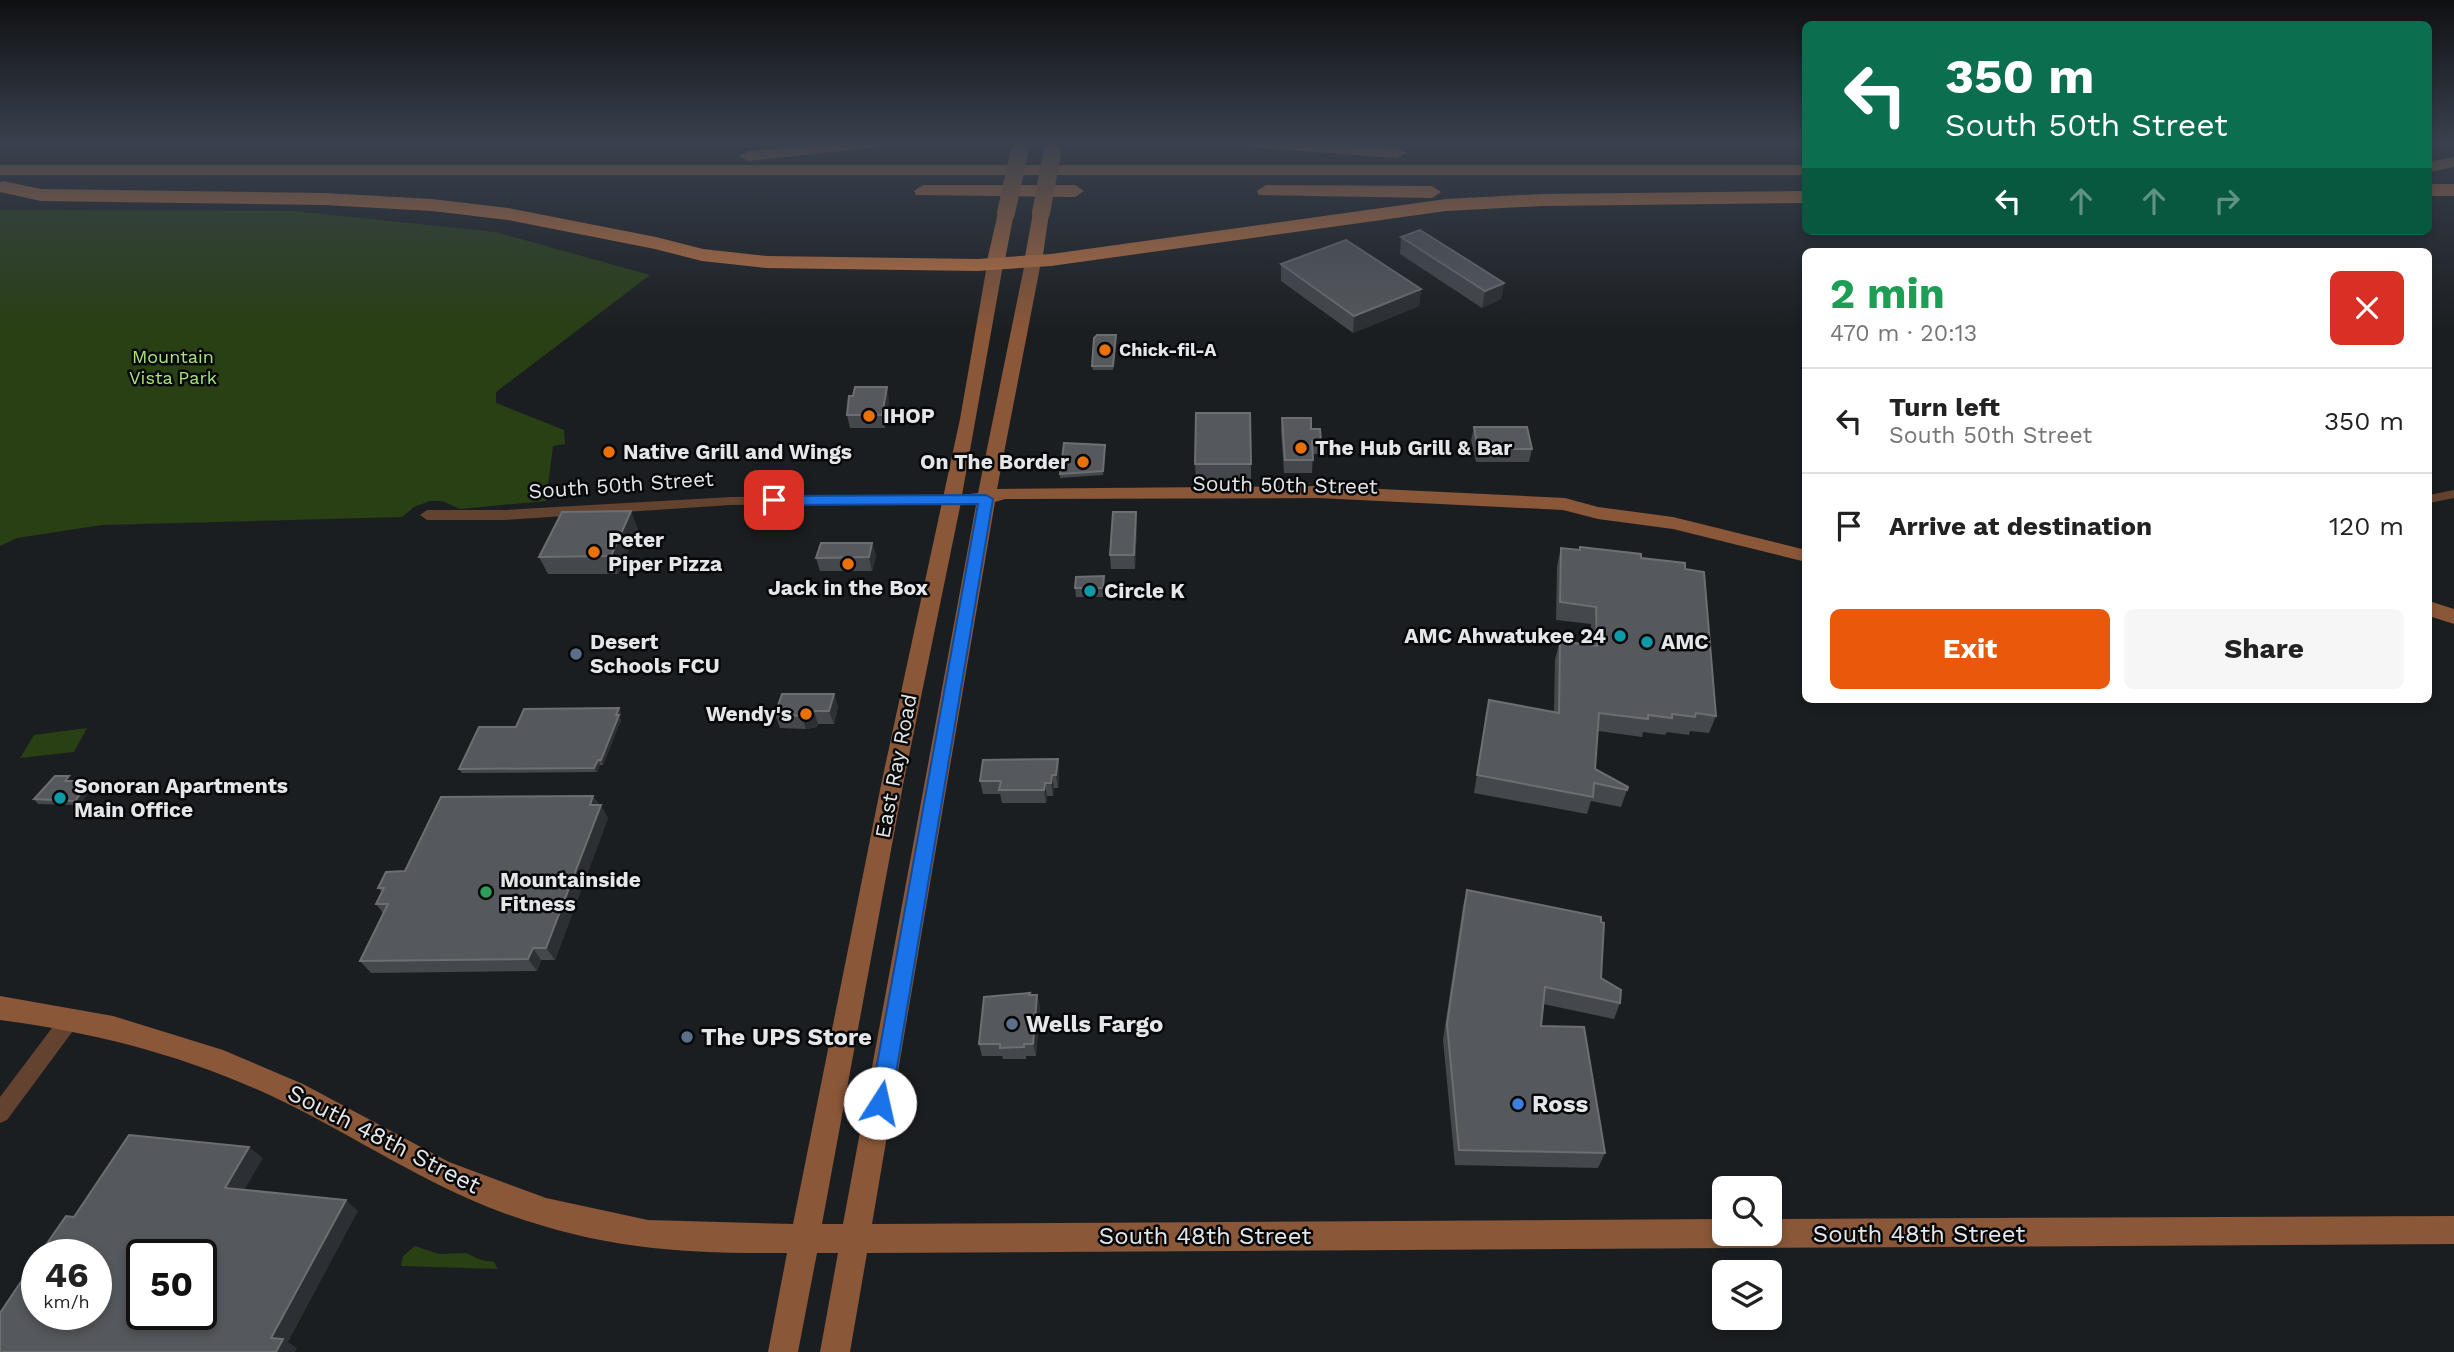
<!DOCTYPE html>
<html lang="en">
<head>
<meta charset="utf-8">
<style>
  :root { --surface:#fff; --page:#f6f6f6; --text:#222; --muted:#767676; --line:#e0e0e0; --accent:#ea580c }
  body { margin:0; font-family:"Work Sans",sans-serif; background:var(--page); color:var(--text); height:100vh; display:flex; flex-direction:column; font-size:26px; white-space:nowrap }
  * { box-sizing:border-box; margin:0 }
  p { font-size:23px; color:var(--muted) }
  .icon { flex:none; width:38px; height:38px; fill:none; stroke:currentColor; stroke-width:2; stroke-linecap:round; stroke-linejoin:round }
  .map { position:relative; flex:1; overflow:hidden }
  .details { position:absolute; left:1802px; top:248px; width:630px; height:455px; display:flex; flex-direction:column; background:var(--surface); border-radius:10px; box-shadow:0 4px 10px #0003 }
  .details>* { flex:none }
  .hud { position:absolute; left:1802px; top:21px; width:630px; height:214px; border-radius:10px; box-shadow:0 4px 10px #0003; background:#0b6e4f; color:#fff; overflow:hidden }
  .tools { position:absolute; left:1712px; top:1176px; display:grid; gap:14px }
  .tools a { display:grid; place-items:center; width:70px; height:70px; border-radius:10px; background:var(--surface); box-shadow:0 4px 10px #0003; font-size:35px }
  .speed { position:absolute; left:21px; top:1239px; display:flex; gap:14px; font-size:35px; font-weight:700; text-align:center }
  .speed>* { display:grid; place-content:center; width:91px; height:91px; border-radius:50%; background:var(--surface); box-shadow:0 4px 10px #0003; line-height:1 }
  .speed small { font-size:18px; font-weight:400 }
  .speed .limit { border:4px solid #111; border-radius:10px; background:#fff; color:#111 }
  .pin { position:absolute; display:grid; place-items:center; width:60px; height:60px; color:#fff; margin:-30px; border-radius:14px; box-shadow:0 4px 10px #0006 }
  .me { position:absolute; width:77px; margin:-38px; rotate:10deg; stroke-linejoin:round; filter:drop-shadow(0 0 5px #0008) }
  .turn { display:flex; align-items:center; gap:24px; height:147px; padding:0 28px; font-size:32px }
  .turn .icon { width:91px; height:91px; stroke-width:2.5 }
  .turn b { display:block; font-size:49px; line-height:60px }
  .lanes { display:flex; align-items:center; height:66px; padding:0 28px; background:#0003; justify-content:center; gap:35px; direction:ltr }
  .lanes .off { opacity:.35 }
  .round { display:grid; place-items:center; flex:none; width:74px; height:74px; border-radius:10px; background:var(--page) }
  .head { display:flex; align-items:center; justify-content:space-between; height:119px; padding:0 28px }
  h1 { font-size:42px; font-weight:700; line-height:52px; color:#1e9e55 }
  .cta { display:flex; gap:14px; margin-top:auto; padding:14px 28px }
  .cta a { flex:1; height:80px; border-radius:10px; background:var(--accent); color:#fff; font-size:28px; font-weight:700; line-height:80px; text-align:center }
  .cta a+a { background:var(--page); color:var(--text) }
  ul { padding:0; list-style:none }
  li { display:flex; align-items:center; gap:21px; height:105px; padding:0 28px; border-top:2px solid var(--line) }
  li div { flex:1 }
  li b { display:block; font-size:26px }
  li em { font-style:normal }
  .map>svg:first-child { display:block }
  .green { fill:#293f14 }
  .lines { fill:none; stroke-linecap:round; stroke-linejoin:round }
  .street { fill:#634330; fill-rule:evenodd }
  .secondary { fill:#8a5738; fill-rule:evenodd }
  .primary { fill:#a8663d; fill-rule:evenodd }
  .highway { fill:#c37441; fill-rule:evenodd }
  .primary-bridge { stroke:#a8663d; stroke-width:18 }
  .wall { fill:#44474b }
  .shaded-wall { fill:#2c2f33 }
  .building { fill:#55585c; stroke:#6c6e72; stroke-width:2; fill-rule:evenodd }
  .route { fill:#1a73e8; stroke:#114b97; stroke-width:2 }
  .food-dot { fill:#e8710a; stroke:#070809; stroke-width:2.5 }
  .culture-dot { fill:#0f9aa8; stroke:#070809; stroke-width:2.5 }
  .service-dot { fill:#5c6f8a; stroke:#070809; stroke-width:2.5 }
  .leisure-dot { fill:#2e9e5b; stroke:#070809; stroke-width:2.5 }
  .shop-dot { fill:#3f7fe0; stroke:#070809; stroke-width:2.5 }
  .labels { text-anchor:middle; stroke-width:5; stroke-linejoin:round; paint-order:stroke }
  .far-poi-label { font-size:18px; font-weight:bold; fill:#e4e6e8; stroke:#070809; text-anchor:start }
  .far-park-label { font-size:18px; fill:#a9e379; stroke:#070809 }
  .poi-label { font-size:21px; font-weight:bold; fill:#e4e6e8; stroke:#070809; text-anchor:start }
  .street-label { font-size:21px; fill:#e4e6e8; stroke:#070809 }
  .near-poi-label { font-size:24px; font-weight:bold; fill:#e4e6e8; stroke:#070809; text-anchor:start }
  .near-street-label { font-size:24px; fill:#e4e6e8; stroke:#070809 }
</style>
</head>
<body>
<div class="map">
<svg width="2454" height="1352" viewBox="0 0 2454 1352">
  <rect width="100%" height="100%" fill="#1b1e21"/>
  <path class="green" d="M0 210 294 211 495 232 650 275 496 392V403L564 430 565 444 553 446 546 501 460 509 442 501H430L414 507 402 517 102 525 17 538 0 546Z
    M87 728 74 752 20 758 34 735Z
    M415 1246 439 1254 466 1253 481 1260 494 1262 498 1269 401 1266 403 1256Z"/>
  <g class="lines">
    <path class="street" d="M2454 490V498L2429 503V495Z
      M963 495 968 496 970 499 968 502 731 505 504 520H427L420 515 427 510H504L731 497Z
      M71 1009 78 1012 81 1018 78 1024 7 1120 0 1123V1097L64 1012Z"/>
    <path class="secondary" d="M1033 257 1041 262 997 489 1318 486 1565 498 1598 507 1673 517 1806 550V562L1673 529 1598 519 1563 510 1318 498 1005 499 995 502 872 1224 1724 1219V1234H1769V1219L2454 1216V1244L867 1253 850 1352H820L838 1253H817L798 1352H768L787 1253C681 1254 602 1249 501 1212 424 1183 357 1138 284 1102 194 1058 99 1033 0 1020V996L113 1016 223 1050 303 1084 449 1162 546 1198 648 1220 793 1224 881 785 960 419 987 265 995 260 1003 265 962 495 978 493 1025 262ZM961 502 976 505 843 1224H822L903 785Z
      M2429 601 2454 609V624L2429 616Z"/>
    <path class="primary" d="M1006 208 1014 213 1004 265 995 270 986 265 998 213Z
      M1041 208 1049 213 1042 262 1033 267 1024 262 1033 213Z"/>
    <path class="highway" d="M829 142H887L878 147 748 161 739 156 748 151Z
      M1241 142H1321L1397 148 1406 153 1397 158 1250 147Z
      M2454 157V167L2429 172V162Z
      M0 165H1806V175H0Z
      M3 181 41 189 324 193 432 199 508 208 656 237 703 249 767 256 977 259 1051 254 1446 199 1542 194 1806 191V203L1542 206 1446 211 1051 266 977 271 767 268 702 261 655 249 508 220 432 211 324 205 41 201 0 192V182Z
      M2429 184H2454V196H2429Z
      M923 185H1075L1084 191 1075 197 916 195 914 191Z
      M1266 185 1432 186 1441 192 1432 198 1259 195 1257 191Z"/>
    <path class="primary-bridge" d="M1006 213 1019 153
      M1041 213 1052 153"/>
  </g>
  <path class="wall" d="M1401 237 1504 283 1501 299 1482 308 1400 254Z
    M1281 264 1421 289 1419 306 1353 333 1281 281Z
    M1116 335 1113 370H1093L1092 366Z
    M853 396 889 400 885 428H850L847 415Z
    M1282 418 1311 429 1321 441 1320 454H1313L1312 473H1284L1281 431Z
    M1474 427 1532 449 1529 462H1476L1471 440Z
    M1105 449 1103 475 1060 478V474Z
    M1195 464H1251V481H1196Z
    M1136 512 1137 526 1135 569H1111L1110 555Z
    M638 529 618 574H548L539 557Z
    M872 543 876 556 872 571H820L816 558Z
    M1580 547 1641 558 1685 569 1716 716 1709 733 1690 731 1689 735 1667 732 1665 735 1643 732 1642 737 1598 731 1595 769 1628 787 1621 807 1591 801 1587 814 1474 793 1489 700 1554 712 1555 659 1560 641 1591 645V624L1556 620 1557 566 1561 548 1579 550Z
    M1104 585 1103 597H1076L1075 588Z
    M834 694 838 707 834 724H818L817 727 806 729 780 728 775 714Z
    M619 708 621 713 619 717 621 720 603 765H600L597 772 462 773 459 769 516 727Z
    M1058 759 1059 772 1058 788H1054L1053 796H1047L1046 803H1002L1000 794H983L980 781Z
    M73 781 94 785 79 805 38 804 34 799Z
    M593 796 608 818 555 960H541L537 971 371 973 360 961 383 913 376 904 382 892 378 888 405 871Z
    M1467 890 1601 978 1620 1003 1614 1019 1543 1004 1541 1026 1605 1153 1598 1168 1455 1165 1443 1040 1463 906Z
    M1030 995H1037L1040 1007 1036 1056H1026V1059H1003L1002 1056H982L979 1044Z"/>
  <path class="shaded-wall" d="M1504 283 1501 299 1482 308 1485 291Z
    M1421 289 1419 306 1353 333 1354 316Z
    M887 387 889 400 885 428 882 415Z
    M631 511 638 529 618 574 611 556Z
    M1136 512 1137 526 1135 569 1134 555Z
    M872 543 876 556 872 571 869 557Z
    M834 694 838 707 834 724 829 711Z
    M619 708 621 713 619 717 621 720 603 765 601 760Z
    M814 711 818 724 817 727 806 729 801 716Z
    M1058 759 1059 772 1058 788 1056 775Z
    M598 760 600 765 597 772 594 768Z
    M1052 775 1054 788 1053 796 1051 783Z
    M90 781 94 785 79 805 75 801Z
    M1045 783 1047 796 1046 803 1044 790Z
    M593 796 600 808 601 805 608 818 555 960 546 948Z
    M533 948 541 960 537 971 528 959Z
    M1037 995 1040 1007 1036 1056 1033 1044Z
    M249 1147 263 1158 239 1199 225 1188Z
    M346 1200 358 1211 288 1342 297 1348 295 1352H276L271 1338Z"/>
  <path class="building" d="M1420 230 1504 283 1485 291 1401 237Z
    M1346 240 1421 289 1354 316 1281 264Z
    M1097 335H1116L1113 366H1092L1094 338Z
    M855 387H887L882 415H847L849 396H853Z
    M1196 413H1250L1251 464H1195Z
    M1282 418H1311V429H1320L1321 441H1312L1313 460H1285Z
    M1474 427H1527L1532 449H1478Z
    M1064 443 1105 445 1103 471 1060 474Z
    M631 511 611 556 539 557 562 512Z
    M1113 512H1136L1134 555H1110Z
    M821 543H872L869 557 816 558Z
    M1580 547 1641 554V558L1685 563V569L1704 572 1716 716 1696 713 1695 717 1672 714V718L1648 715V719L1599 713 1595 769 1628 787 1627 790 1594 783 1593 797 1477 775 1489 700 1559 713 1560 641 1597 646 1596 607 1560 602 1561 548 1580 550Z
    M1104 576 1103 588H1075L1076 577Z
    M782 694H834L829 711H814L813 714 801 716 775 714Z
    M619 708 616 715H619L601 760H598L594 768 459 769 479 727H516L524 709Z
    M1058 759 1056 775H1052L1051 783H1045L1044 790H999L1001 781H980L983 760Z
    M55 776H69L65 781H90L75 801 34 799Z
    M593 796 590 805H601L546 948H533L528 959 360 961 388 904H376L384 888H378L386 872 405 871 441 797Z
    M1467 890 1601 917V922L1604 923 1601 978 1621 990 1620 1003 1545 987 1541 1026 1584 1027 1605 1153 1459 1150 1447 1024Z
    M1030 993 1029 995H1037L1033 1044H1024V1047L1000 1048V1044H979L984 997Z
    M129 1135 249 1147 225 1188 346 1200 271 1338 283 1339 276 1352H0V1313L37 1258V1314H96V1255H39L66 1216 74 1217ZM142 1255H201V1314H142Z"/>
  <linearGradient id="sky" x2="0" y2="1"><stop stop-color="#0f1012"/><stop offset="0.43" stop-color="#39414e"/><stop offset="1" stop-color="#39414e" stop-opacity="0"/></linearGradient>
  <rect width="2454" height="331" fill="url(#sky)"/>
  <path class="route" d="M986 495 993 499 891 1103 888 1110 880 1113 873 1110 870 1103 978 504 774 505 767 500 774 496Z"/>
  <g class="food-dot">
    <circle cx="1105" cy="350" r="7"/>
    <circle cx="869" cy="416" r="7"/>
    <circle cx="1301" cy="448" r="7"/>
    <circle cx="609" cy="452" r="7"/>
    <circle cx="1083" cy="462" r="7"/>
    <circle cx="594" cy="552" r="7"/>
    <circle cx="848" cy="564" r="7"/>
    <circle cx="806" cy="714" r="7"/>
  </g>
  <g class="culture-dot">
    <circle cx="1090" cy="591" r="7"/>
    <circle cx="1620" cy="636" r="7"/>
    <circle cx="1647" cy="642" r="7"/>
    <circle cx="60" cy="798" r="7"/>
  </g>
  <g class="service-dot">
    <circle cx="576" cy="654" r="7"/>
    <circle cx="1012" cy="1024" r="7"/>
    <circle cx="687" cy="1037" r="7"/>
  </g>
  <circle class="leisure-dot" cx="486" cy="892" r="7"/>
  <circle class="shop-dot" cx="1518" cy="1104" r="7"/>
  <g class="labels">
    <g class="far-poi-label">
      <text x="1119" y="356">Chick-fil-A</text>
    </g>
    <g class="far-park-label">
      <text x="173" y="363">Mountain<tspan x="173" dy="21">Vista Park</tspan></text>
    </g>
    <g class="poi-label">
      <text x="883" y="423">IHOP</text>
      <text x="1315" y="455">The Hub Grill &amp; Bar</text>
      <text x="623" y="459">Native Grill and Wings</text>
      <text x="1069" y="469" text-anchor="end">On The Border</text>
      <text x="608" y="547">Peter<tspan x="608" dy="24">Piper Pizza</tspan></text>
      <text x="848" y="595" text-anchor="middle">Jack in the Box</text>
      <text x="1104" y="598">Circle K</text>
      <text x="1606" y="643" text-anchor="end">AMC Ahwatukee 24</text>
      <text x="590" y="649">Desert<tspan x="590" dy="24">Schools FCU</tspan></text>
      <text x="1661" y="649">AMC</text>
      <text x="792" y="721" text-anchor="end">Wendy's</text>
      <text x="74" y="793">Sonoran Apartments<tspan x="74" dy="24">Main Office</tspan></text>
      <text x="500" y="887">Mountainside<tspan x="500" dy="24">Fitness</tspan></text>
    </g>
    <g class="street-label">
      <text transform="translate(621 485) rotate(-4)" y="7">South 50th Street</text>
      <text transform="translate(1285 485) rotate(1)" y="7">South 50th Street</text>
      <text transform="translate(896 766) rotate(-79)" y="7">East Ray Road</text>
    </g>
    <g class="near-poi-label">
      <text x="1026" y="1032">Wells Fargo</text>
      <text x="701" y="1045">The UPS Store</text>
      <text x="1532" y="1112">Ross</text>
    </g>
    <g class="near-street-label">
      <text transform="translate(384 1139) rotate(27)" y="8">South 48th Street</text>
      <text x="1919" y="1242">South 48th Street</text>
      <text x="1205" y="1244">South 48th Street</text>
    </g>
  </g>
</svg>
<div class="tools">
<a><svg class="icon" aria-label="search" viewBox="0 0 24 24"><circle cx="10" cy="10" r="6"/><path d="M15 15l6 6"/></svg></a>
<a><svg class="icon" aria-label="layers" viewBox="0 0 24 24"><path d="M12 4l9 5-9 5-9-5zM3 14l9 5 9-5"/></svg></a>
</div>
<div class="speed"><div>46<small>km/h</small></div><div class="limit">50</div></div>
<div class="pin" style="left:774px;top:500px;background:#d93025"><svg class="icon" aria-label="arrive" viewBox="0 0 24 24"><path d="M6 21V4h12l-3 4 3 4H6"/></svg></div>
<svg class="me" style="left:880px;top:1103px" viewBox="-20 -20 40 40"><circle r="19" fill="#fff"/><path d="M0-13L10 11 0 6-10 11z" fill="#1a73e8"/></svg>
<div class="hud">
<div class="turn"><svg class="icon" aria-label="left" viewBox="0 0 24 24"><path d="M17 20v-9H6M10 6l-5 5 5 5"/></svg><div><b>350 m</b>South 50th Street</div></div>
<div class="lanes"><svg class="icon" aria-label="left" viewBox="0 0 24 24"><path d="M17 20v-9H6M10 6l-5 5 5 5"/></svg><svg class="icon off" aria-label="ahead" viewBox="0 0 24 24"><path d="M12 20V5M6 11l6-6 6 6"/></svg><svg class="icon off" aria-label="ahead" viewBox="0 0 24 24"><path d="M12 20V5M6 11l6-6 6 6"/></svg><svg class="icon off" aria-label="right" viewBox="0 0 24 24"><path d="M7 20v-9h11M14 6l5 5-5 5"/></svg></div>
</div>
<section class="details">
<div class="head"><div><h1>2 min</h1><p>470 m · 20:13</p></div><a class="round" style="background:#d93025;color:#fff"><svg class="icon" aria-label="close" viewBox="0 0 24 24"><path d="M6 6l12 12M18 6L6 18"/></svg></a></div>
<ul>
<li><svg class="icon" aria-label="left" viewBox="0 0 24 24"><path d="M17 20v-9H6M10 6l-5 5 5 5"/></svg><div><b>Turn left</b><p>South 50th Street</p></div><em>350 m</em></li>
<li><svg class="icon" aria-label="arrive" viewBox="0 0 24 24"><path d="M6 21V4h12l-3 4 3 4H6"/></svg><div><b>Arrive at destination</b></div><em>120 m</em></li>
</ul>
<div class="cta"><a>Exit</a><a>Share</a></div>
</section>
</div>
</body>
</html>
